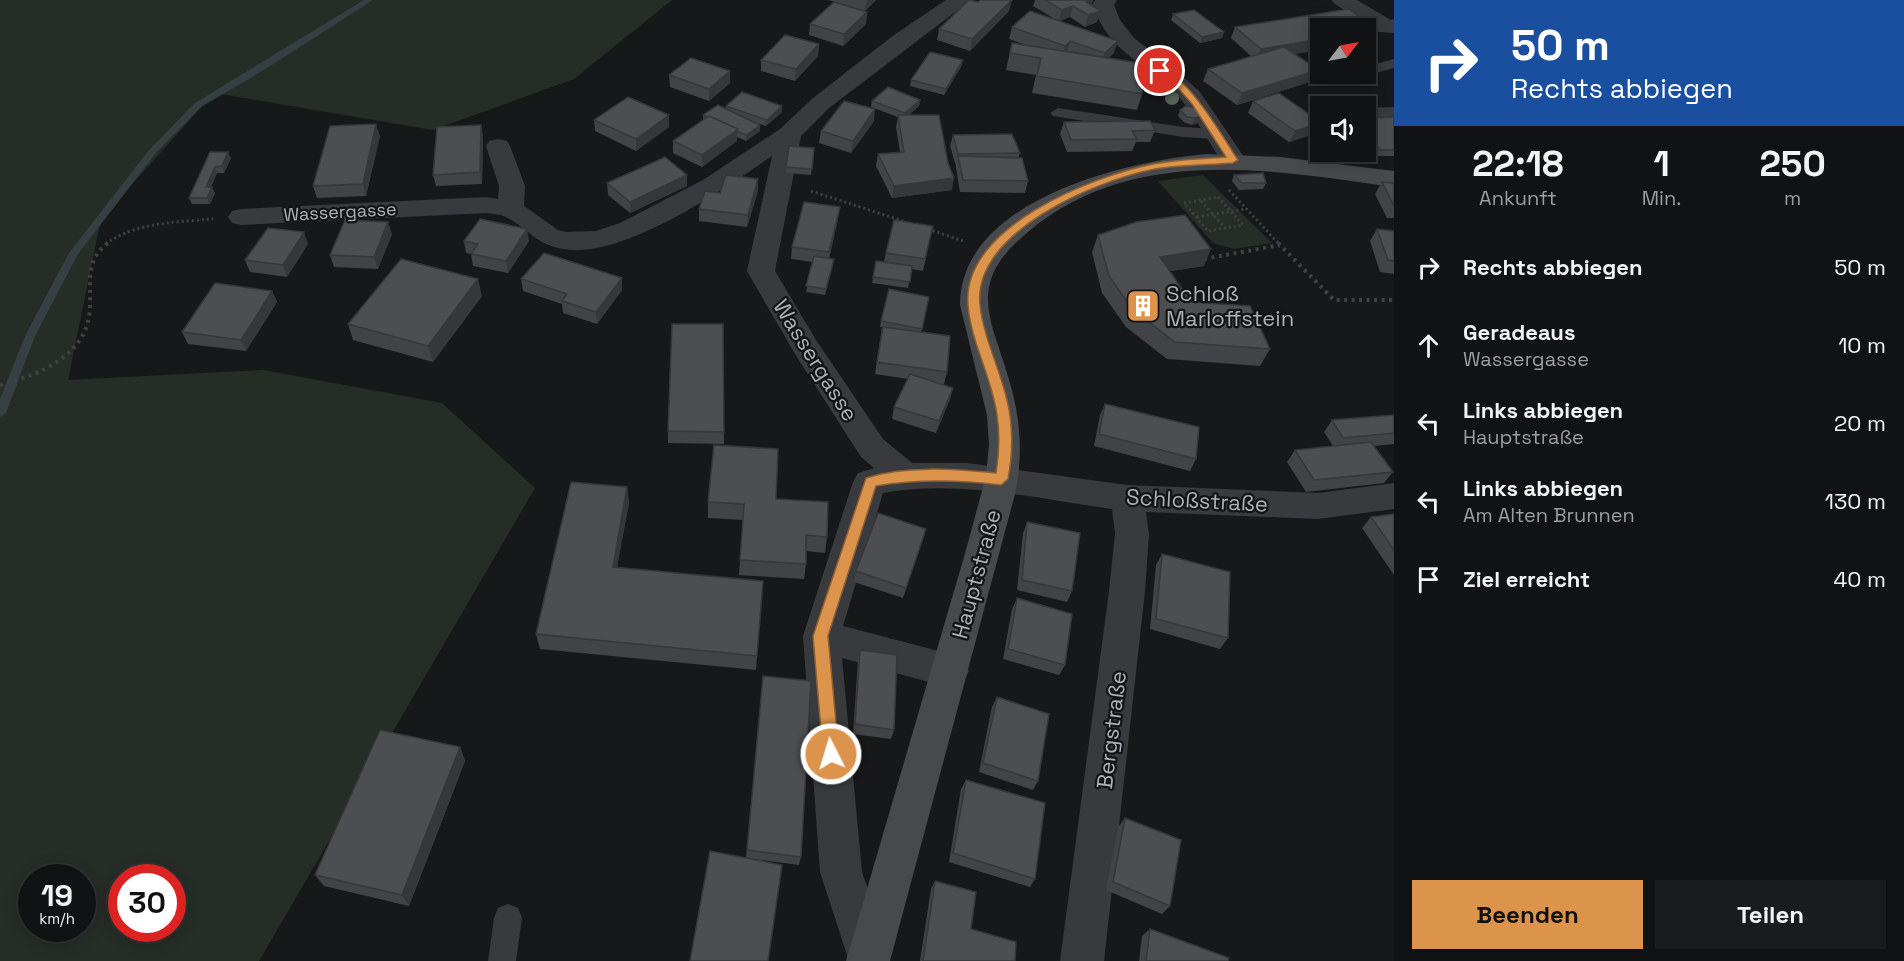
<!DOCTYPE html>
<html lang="de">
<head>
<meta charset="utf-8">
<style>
  :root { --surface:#111213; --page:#1a1b1c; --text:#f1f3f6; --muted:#9c9ea0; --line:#303233; --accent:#dc944c }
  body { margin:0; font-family:"Space Grotesk",sans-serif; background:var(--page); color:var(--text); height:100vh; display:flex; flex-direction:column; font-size:22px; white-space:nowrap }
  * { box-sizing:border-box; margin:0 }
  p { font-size:20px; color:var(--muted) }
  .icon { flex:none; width:33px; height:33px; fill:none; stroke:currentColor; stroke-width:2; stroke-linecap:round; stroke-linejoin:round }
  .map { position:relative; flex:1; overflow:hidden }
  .drawer { display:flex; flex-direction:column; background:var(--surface); width:510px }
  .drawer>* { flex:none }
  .hud { background:#1a4fa0; color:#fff; overflow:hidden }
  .needle { width:39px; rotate:58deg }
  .fabs { position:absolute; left:1310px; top:18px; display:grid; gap:12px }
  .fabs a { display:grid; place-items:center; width:66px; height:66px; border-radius:0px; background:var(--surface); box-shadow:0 3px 15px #0003,0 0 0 2px var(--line); font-size:30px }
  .speed { position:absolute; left:18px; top:864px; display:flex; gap:12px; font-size:30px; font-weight:700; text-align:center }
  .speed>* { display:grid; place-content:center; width:78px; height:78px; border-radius:50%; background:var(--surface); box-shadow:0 3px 15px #0003,0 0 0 2px var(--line); line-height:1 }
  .speed small { font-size:15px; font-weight:400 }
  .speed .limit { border:9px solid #d22; background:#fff; color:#111 }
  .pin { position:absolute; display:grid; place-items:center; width:51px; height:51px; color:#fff; margin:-26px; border:3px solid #fff; border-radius:50%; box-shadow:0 2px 6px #0007 }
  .me { position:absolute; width:66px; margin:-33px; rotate:355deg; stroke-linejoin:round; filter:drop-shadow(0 0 4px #0008) }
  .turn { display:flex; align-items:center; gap:21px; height:126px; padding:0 18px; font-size:27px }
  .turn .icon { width:78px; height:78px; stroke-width:2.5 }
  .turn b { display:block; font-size:42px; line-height:51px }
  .eta { display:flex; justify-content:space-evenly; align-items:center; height:102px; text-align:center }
  .eta b { font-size:36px; font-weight:700; line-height:42px }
  .primary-button { display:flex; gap:12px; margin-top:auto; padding:12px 18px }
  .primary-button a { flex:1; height:69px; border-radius:0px; background:var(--accent); color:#111; font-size:24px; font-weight:700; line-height:69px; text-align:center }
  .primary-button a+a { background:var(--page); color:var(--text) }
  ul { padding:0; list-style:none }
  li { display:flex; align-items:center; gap:18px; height:78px; padding:0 18px }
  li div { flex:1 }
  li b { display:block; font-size:22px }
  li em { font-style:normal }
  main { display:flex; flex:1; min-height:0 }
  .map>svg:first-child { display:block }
  .green { fill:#262d26; fill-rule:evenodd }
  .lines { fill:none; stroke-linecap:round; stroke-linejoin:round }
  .stream { fill:#364044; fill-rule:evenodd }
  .path-far1 { stroke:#3f4144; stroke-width:3; stroke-dasharray:2 3; stroke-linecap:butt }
  .path { stroke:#3f4144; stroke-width:4; stroke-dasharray:3 4.5; stroke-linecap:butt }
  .service { fill:#393a3d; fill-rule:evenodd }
  .minor { fill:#393a3d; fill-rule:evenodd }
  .secondary { fill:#474a4d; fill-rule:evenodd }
  .tree { fill:#556354 }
  .wall { fill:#414346 }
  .shaded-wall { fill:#353739 }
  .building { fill:#4c4e51; stroke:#353739; stroke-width:1.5 }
  .route { fill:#dc944c; stroke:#8f6031; stroke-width:1.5 }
  .labels { text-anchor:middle; stroke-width:4.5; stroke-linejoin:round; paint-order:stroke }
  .far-street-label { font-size:18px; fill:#abb1b7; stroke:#121314 }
  .poi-label { font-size:22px; fill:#abb1b7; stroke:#121314; text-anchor:start }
  .street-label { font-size:22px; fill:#abb1b7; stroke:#121314 }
</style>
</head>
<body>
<main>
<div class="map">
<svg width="1394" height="961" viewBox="0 0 1394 961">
  <rect width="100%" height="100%" fill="#171819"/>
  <path class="green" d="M0 0H672L574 79 433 130 214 93 101 219 68 380 263 370 442 403 535 488 259 961H0ZM32 878H82V928H32ZM122 878H172V928H122Z
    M1203 175 1272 243 1234 249 1213 243 1158 181Z"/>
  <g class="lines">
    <path class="stream" d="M364 0H373L264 70 201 107 155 154 78 254 35 336 6 413 0 417V399L25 336 69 253 149 150 195 103Z"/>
    <path class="path-far1" d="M1229 190 1279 244
      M811 191 906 222
      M1218 197 1243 225 1208 231 1184 203Z
      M1201 201 1225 228
      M1197 217 1245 209
      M928 229 963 241
      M106 244C135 222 178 222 213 219"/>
    <path class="path" d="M1278 243 1334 300H1394
      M1204 259 1280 245
      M0 385C40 374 89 356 90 306 91 281 85 260 108 243"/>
    <path class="service" d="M1394 59V68L1365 76 1359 74H1365V67Z
      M1394 107V117L1365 118V108Z
      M1058 108 1183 127 1215 129 1223 134 1215 139 1183 137 1053 116 1050 113Z
      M1320 150 1336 152 1314 170H1302L1300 167Z
      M508 904 518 908 522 918 516 961H488L494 918 498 908Z"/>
    <path class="minor" d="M946 0H971L829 108 801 136 775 271 816 340 883 439 912 463H967L1127 485 1318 493 1394 483V509L1318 519 1146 512 1149 534 1145 591 1104 961H1060L1109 591 1115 534 1112 509C1037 499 958 479 883 493L843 626 950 654 963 659 969 671 963 683 950 688 842 658 862 872 891 955 889 961H849L847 955 820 872 803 636 853 482 858 473 874 468 861 457 795 354 747 271 772 156C724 189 622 260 563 249 534 244 527 227 504 216 499 214 491 214 486 213L241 225 232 223 228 217 232 211 241 209 486 197 498 199 499 186 486 146 489 141 498 139 507 141 510 146 525 186 524 206 558 230 566 232 596 231 620 223 703 180 780 129 813 98 894 35Z
      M1095 0H1117L1114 5 1120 20 1134 38 1178 72 1200 92 1246 160 1242 165 1233 168 1224 165C1209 143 1195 115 1177 95 1144 60 1112 56 1092 5Z
      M1331 0H1357L1391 20 1394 19V33L1379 32 1335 4Z"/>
    <path class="secondary" d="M1207 154 1280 157 1394 171V187C1272 170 1132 144 1028 232 1008 249 990 267 988 295 987 321 999 346 1006 370 1020 412 1024 451 1015 494L890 961H846L966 550 986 476 989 445 987 415 960 305C960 200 1126 161 1207 154Z"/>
  </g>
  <circle class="tree" cx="1172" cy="98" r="7"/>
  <path class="wall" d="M828 0H876L865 11Z
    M1035 0H1093L1091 5 1097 22 1085 27 1070 17 1060 21 1114 53 1108 58 1142 94 1137 110 1032 93 1036 75 1006 70 1012 43 1028 46 1009 39 1012 27 1056 20 1033 6Z
    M1349 9 1377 30 1371 41 1365 42V28H1320V50L1294 54 1319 70 1313 81 1237 105 1203 81 1208 69 1252 57 1231 38 1235 27Z
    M1009 11 970 51 937 40 939 29Z
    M867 12 866 24 843 46 809 35 810 24Z
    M1173 14 1224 32 1222 38 1200 43 1171 20Z
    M819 44 818 56 795 81 761 71V60Z
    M962 65 944 95 910 86 911 80Z
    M669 75 730 83 709 101 670 87Z
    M920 100 919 106 909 115 952 190 892 198 876 166 878 154 900 152 896 127 898 117 871 107 872 101Z
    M1253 101 1314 134 1289 142 1248 113Z
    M726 106H782V112L766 126 757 123 760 125V131L746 141 737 137V141L702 167 673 153V141L703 120V115L726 109Z
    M1180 110 1203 116 1200 122 1192 125 1185 123 1178 116Z
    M1394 117V156H1376L1365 141V126H1367L1366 124 1369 118Z
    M594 120 669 127 636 151 595 131Z
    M874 121 851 153 819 143 821 131Z
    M1064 122 1155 130 1150 142H1136L1132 151 1067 152 1060 134Z
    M481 125 483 137 482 184 436 186 433 175Z
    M953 135 1020 153 1018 158 1028 181 1025 193 960 192 956 168V166L950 146Z
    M380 136 366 196 317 198 313 186Z
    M789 146 814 148 811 175 786 173Z
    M210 152 231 158 224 173H217L211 187 215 193 210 204H192L189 198Z
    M687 175V186L630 213 608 195 607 183Z
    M1234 175 1266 183 1263 189 1239 190 1232 181Z
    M1382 182 1394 183V218H1387L1375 194Z
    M758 191 747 227 699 221V209L720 193Z
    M838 219 829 258 833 265 825 295 806 292 813 262 791 259 792 247Z
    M933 226 923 271 912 269 908 288 872 283 876 261 884 262 886 253Z
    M1377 229 1394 231V274L1380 272 1370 241Z
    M392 234 378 269 334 267 330 255Z
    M1098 235 1204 266 1170 271 1191 302 1270 349 1260 366 1167 359 1126 327 1102 293 1092 252Z
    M464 241H529L508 273 473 266 471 254 466 253Z
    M308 244 287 277 250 272 245 260Z
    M622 278V290L597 324 563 313 562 304 523 291 521 279Z
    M272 291 277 302 246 351 188 344 182 332Z
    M482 296 433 362 353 340 348 324Z
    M929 297 921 332 947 372 944 384H940L953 388 950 399 936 433 892 419 894 407 908 379 875 374 882 327H880L881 321Z
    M1105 404 1196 459 1190 471 1094 446 1100 415Z
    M1394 415V444L1374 446 1393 472 1384 483 1306 492 1287 462 1295 450 1333 446 1324 432 1332 420Z
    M668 431 724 432V444L668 443Z
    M627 487 629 503 617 567 763 581 756 670 540 649 536 634Z
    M776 499 827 537 825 553 806 551V564L804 579 739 575 743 520 708 518V502Z
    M1394 514V575L1362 528 1371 517Z
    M1027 522 1072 591 1067 602 1017 590 1023 533Z
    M926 529 903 598 854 582 856 571Z
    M1162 554 1228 638 1220 649 1150 629 1156 565Z
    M1017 598 1065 665 1059 675 1003 659 1012 609Z
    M860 650 894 730 891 739 853 734 858 660Z
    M763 676 801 857 799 865 746 858Z
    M997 697 1038 781 1033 790 979 772 992 707Z
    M460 747 465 761 409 906 324 886 315 875Z
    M966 780 1035 879 1030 887 949 862 961 789Z
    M1125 818 1170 906 1162 914 1106 890 1118 827Z
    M935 881 971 929 1015 961H920L931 889Z
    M1150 929 1228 961H1139L1142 936Z"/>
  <path class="shaded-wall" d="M867 0H876L865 11Z
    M1012 0 1009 11 970 51 972 39Z
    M1091 0H1093L1090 10 1082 13 1086 2Z
    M1073 6 1070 17 1059 21 1062 10Z
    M1101 11 1097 22 1085 27 1088 15Z
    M867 12 866 24 843 46 844 34Z
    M1377 30 1371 41 1365 42V32Z
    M1224 32 1222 38 1200 43 1202 37Z
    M1320 39V50L1256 60 1261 49Z
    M1070 41 1067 53 1062 58 1065 46Z
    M1118 41 1114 53 1101 65 1105 53Z
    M819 44 818 56 795 81 796 69Z
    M963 60 962 65 944 95 946 89Z
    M1319 70 1313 81 1237 105 1242 93Z
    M730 71V83L709 101V89Z
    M920 100 919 106 904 119 905 113Z
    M782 106V112L766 126 767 120Z
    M875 109 874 121 851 153 853 141Z
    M669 115V127L636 151V139Z
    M1203 116 1200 122 1192 125 1195 118Z
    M1320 123 1314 134 1289 142 1295 131Z
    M376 124 380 136 366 196 363 184Z
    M481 125 483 137 482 184 480 172Z
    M760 125V131L746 141V135Z
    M738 129 737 141 702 167V155Z
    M228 152 231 158 224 173 222 166Z
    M215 167 217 173 208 193 206 187Z
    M687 175V186L630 213V202Z
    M954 178 952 190 892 198 894 186Z
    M758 179V191L747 227 748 215Z
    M212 187 215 193 210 204 207 198Z
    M840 207 838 219 828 264 829 252Z
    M388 222 392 234 378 269 374 257Z
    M527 229 529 241 508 273 506 261Z
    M304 232 308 244 287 277 283 265Z
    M1211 249 1204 266 1153 274 1160 257Z
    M622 278V290L597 324 596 312Z
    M478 279 482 296 433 362 428 346Z
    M272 291 277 302 246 351 241 340Z
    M953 388 950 399 936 433 939 421Z
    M627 487 629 503 614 582 613 567Z
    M926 529 923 540 903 598 906 588Z
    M460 747 465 761 409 906 402 895Z"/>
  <path class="building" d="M969 0 978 2 981 0H1012L972 39 939 29Z
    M1045 0H1091L1086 2 1101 11 1088 15 1073 6 1062 10Z
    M834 2 867 12 844 34 810 24Z
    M1349 9 1377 30 1365 32V28H1320V39L1261 49 1235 27Z
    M1194 10 1224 32 1202 37 1173 14Z
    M1030 11 1118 41 1105 53 1070 41 1065 46 1012 27Z
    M785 35 819 44 796 69 761 60Z
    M1012 43 1146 64 1142 94 1037 76 1041 58 1010 53Z
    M1284 47 1319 70 1242 93 1208 69Z
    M930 52 963 60 946 89 911 80Z
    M691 58 730 71 709 89 669 75Z
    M888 87 920 100 905 113 872 101Z
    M742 92 782 106 767 120 726 106Z
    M1279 93 1320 122V123L1295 131 1253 101Z
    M628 97 669 115 636 139 594 120Z
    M844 101 875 109 853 141 821 131Z
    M718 105 760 125 746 135 737 131 738 129 709 116 707 117 703 115Z
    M1186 106 1193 107 1200 110 1203 116 1195 118 1187 117 1180 110Z
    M898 115H939L948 163 954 178 894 186 878 154 904 152Z
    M709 116 738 129 702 155 673 141Z
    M1394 117V150H1380L1365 130V126H1376L1369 118Z
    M1150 121 1155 130 1132 131 1137 139 1071 140 1064 122Z
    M376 124 363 184 313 186 330 126Z
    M481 125 480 172 433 175 437 127Z
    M1012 134 1020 153 958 154 953 135Z
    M789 146 814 148 812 169 786 167Z
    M210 152H228L222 166 215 167 206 187H212L207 198H189Z
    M958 156 1022 158 1028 181 963 180Z
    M665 157 687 175 630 202 607 183Z
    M1263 173 1266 183H1242L1234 175Z
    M726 175 758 179 748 215 699 209 705 191 720 193Z
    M1382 182 1394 183V206Z
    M804 202 840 207 829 252 792 247Z
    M1185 215 1211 249 1160 257 1191 302 1250 306 1270 349 1175 342 1133 310 1109 276 1098 235 1136 222Z
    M480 219 527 229 506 261 471 254 478 244 464 241Z
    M345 220 388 222 374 257 330 255Z
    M894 220 933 226 925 259 886 253Z
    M268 228 304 232 283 265 245 260Z
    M1377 229 1394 231V261L1388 260Z
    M544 253 622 278 596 312 562 301 567 294 521 279Z
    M814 256 834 259 826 289 806 286Z
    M401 259 478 279 428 346 348 324Z
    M876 261 912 266 910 282 873 277Z
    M215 283 272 291 241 340 182 332Z
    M889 289 929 297 922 329 881 321Z
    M672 324H723L724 432 668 431Z
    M883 327 950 336 947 372 877 362Z
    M910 374 953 388 939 421 894 407Z
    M1105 404 1199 427 1196 459 1099 434Z
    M1394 415V433L1343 438 1332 420Z
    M1371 442 1393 472 1314 480 1295 450Z
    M714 445 778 449 776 499 828 502 827 537 806 535V564L740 560 744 504 708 502Z
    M571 482 627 487 613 567 763 581 757 656 536 634Z
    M878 513 926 529 906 588 856 571Z
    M1394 514V550L1371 517Z
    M1027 522 1080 533 1072 591 1022 580Z
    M1162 554 1230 572 1228 638 1156 619Z
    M1017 598 1072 614 1065 665 1008 649Z
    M860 650 897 655 894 730 855 724Z
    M763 676 811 681 801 857 747 850Z
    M997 697 1049 714 1038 781 983 763Z
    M380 730 460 747 402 895 315 875Z
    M966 780 1045 803 1035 879 953 853Z
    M1125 818 1181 840 1170 906 1113 882Z
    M710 851 782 865 768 961H690Z
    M935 881 976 892 971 929 1016 942 1015 961H923Z
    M1150 929 1229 958 1228 961H1146Z"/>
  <path class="route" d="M1156 69C1183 66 1224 139 1238 160L1233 163C1207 165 1180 165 1155 169 1097 180 972 232 980 305 984 343 1006 380 1010 416 1013 437 1012 458 1008 479L1001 485C959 480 918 479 876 486L828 636 839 754 837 760 831 762 825 760 823 754 813 636 866 478C906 465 954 469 996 473 999 455 1000 434 997 415 992 377 971 343 968 305 961 227 1093 176 1153 164 1177 159 1202 159 1226 157L1192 104 1179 89 1156 73Z"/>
  <defs>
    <symbol id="building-square" viewBox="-11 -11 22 22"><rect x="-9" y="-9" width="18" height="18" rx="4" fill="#dc944c" stroke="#121314"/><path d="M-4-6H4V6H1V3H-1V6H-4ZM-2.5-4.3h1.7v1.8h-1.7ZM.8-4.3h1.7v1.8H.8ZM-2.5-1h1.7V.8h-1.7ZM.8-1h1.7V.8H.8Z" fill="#fff"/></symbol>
  </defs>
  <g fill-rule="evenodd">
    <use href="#building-square" x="1124" y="287" width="38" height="38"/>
  </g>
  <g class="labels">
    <g class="far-street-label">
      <text transform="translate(340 212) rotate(-3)" y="6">Wassergasse</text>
    </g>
    <g class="poi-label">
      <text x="1166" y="301">Schloß<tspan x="1166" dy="25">Marloffstein</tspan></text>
    </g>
    <g class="street-label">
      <text transform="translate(816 360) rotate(58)" y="8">Wassergasse</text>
      <text transform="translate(1197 500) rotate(3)" y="8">Schloßstraße</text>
      <text transform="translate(976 574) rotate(-75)" y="8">Hauptstraße</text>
      <text transform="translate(1111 730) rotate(-83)" y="8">Bergstraße</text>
    </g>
  </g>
</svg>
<div class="fabs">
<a><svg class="needle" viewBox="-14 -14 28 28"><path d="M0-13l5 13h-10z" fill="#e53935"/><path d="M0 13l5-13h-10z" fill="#9c9ea0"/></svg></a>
<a><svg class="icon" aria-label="sound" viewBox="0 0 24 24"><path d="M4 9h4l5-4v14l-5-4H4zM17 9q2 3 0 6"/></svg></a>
</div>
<div class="speed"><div>19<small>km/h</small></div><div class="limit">30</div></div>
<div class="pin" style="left:1160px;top:71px;background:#d93025"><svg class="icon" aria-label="arrive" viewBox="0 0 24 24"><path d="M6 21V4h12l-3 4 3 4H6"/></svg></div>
<svg class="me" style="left:831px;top:754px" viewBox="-20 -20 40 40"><circle r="17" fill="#dc944c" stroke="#fff" stroke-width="3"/><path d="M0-11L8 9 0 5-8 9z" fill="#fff"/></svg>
</div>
<section class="drawer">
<div class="hud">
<div class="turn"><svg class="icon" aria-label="right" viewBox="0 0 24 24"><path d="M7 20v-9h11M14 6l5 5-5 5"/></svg><div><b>50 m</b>Rechts abbiegen</div></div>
</div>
<div class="eta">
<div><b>22:18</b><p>Ankunft</p></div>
<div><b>1</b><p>Min.</p></div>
<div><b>250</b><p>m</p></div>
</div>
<ul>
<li><svg class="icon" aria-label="right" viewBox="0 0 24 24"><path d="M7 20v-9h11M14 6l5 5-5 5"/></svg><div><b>Rechts abbiegen</b></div><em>50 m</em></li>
<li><svg class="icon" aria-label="ahead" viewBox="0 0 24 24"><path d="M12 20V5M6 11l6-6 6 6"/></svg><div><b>Geradeaus</b><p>Wassergasse</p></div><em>10 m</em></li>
<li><svg class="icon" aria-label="left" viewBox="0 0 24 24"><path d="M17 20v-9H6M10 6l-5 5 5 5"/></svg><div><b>Links abbiegen</b><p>Hauptstraße</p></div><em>20 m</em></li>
<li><svg class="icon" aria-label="left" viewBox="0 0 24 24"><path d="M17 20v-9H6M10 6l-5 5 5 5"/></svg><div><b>Links abbiegen</b><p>Am Alten Brunnen</p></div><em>130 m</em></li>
<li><svg class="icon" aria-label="arrive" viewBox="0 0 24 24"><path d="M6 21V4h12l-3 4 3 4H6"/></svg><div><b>Ziel erreicht</b></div><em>40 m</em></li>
</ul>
<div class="primary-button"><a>Beenden</a><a>Teilen</a></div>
</section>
</main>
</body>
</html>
